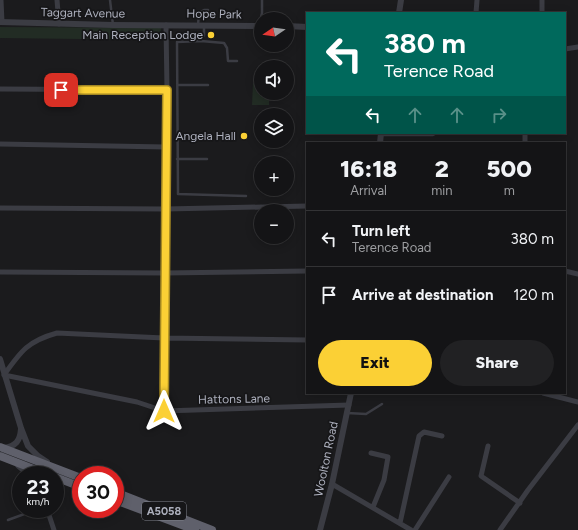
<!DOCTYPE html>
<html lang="en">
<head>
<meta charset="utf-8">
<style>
  :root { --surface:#141416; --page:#212123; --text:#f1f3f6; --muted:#9d9ea1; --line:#333335; --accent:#fbd035 }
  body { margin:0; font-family:Figtree,sans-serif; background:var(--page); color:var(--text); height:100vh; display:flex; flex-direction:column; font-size:15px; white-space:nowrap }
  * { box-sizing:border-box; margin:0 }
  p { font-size:13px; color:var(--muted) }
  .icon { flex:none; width:22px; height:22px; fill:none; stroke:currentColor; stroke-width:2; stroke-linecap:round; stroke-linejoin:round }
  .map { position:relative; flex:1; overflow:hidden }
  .panel { position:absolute; left:306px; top:142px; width:260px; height:252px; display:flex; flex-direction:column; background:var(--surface); border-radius:0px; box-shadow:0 2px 10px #0003,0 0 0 1px var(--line) }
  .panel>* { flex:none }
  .hud { position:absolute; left:306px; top:12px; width:260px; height:122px; border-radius:0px; box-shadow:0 2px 10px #0003,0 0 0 1px var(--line); background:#00695c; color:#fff; overflow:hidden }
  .needle { width:26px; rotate:257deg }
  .fabs { position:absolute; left:254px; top:12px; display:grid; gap:8px }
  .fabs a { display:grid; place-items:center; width:40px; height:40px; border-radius:50%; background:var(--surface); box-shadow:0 2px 10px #0003,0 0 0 1px var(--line); font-size:20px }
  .speed { position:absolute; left:12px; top:466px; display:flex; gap:8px; font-size:20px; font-weight:700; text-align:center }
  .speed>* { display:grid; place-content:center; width:52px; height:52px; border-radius:50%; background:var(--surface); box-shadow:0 2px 10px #0003,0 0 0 1px var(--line); line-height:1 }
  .speed small { font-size:10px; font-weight:400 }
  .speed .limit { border:6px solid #d22; background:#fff; color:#111 }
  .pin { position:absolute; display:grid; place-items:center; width:34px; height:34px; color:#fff; margin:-17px; border-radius:8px; box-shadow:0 2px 6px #0006 }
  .me { position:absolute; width:44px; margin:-22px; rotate:0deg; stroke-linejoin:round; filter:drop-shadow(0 0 3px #0008) }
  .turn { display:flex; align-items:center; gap:14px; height:84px; padding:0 12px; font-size:18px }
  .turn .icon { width:52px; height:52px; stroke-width:2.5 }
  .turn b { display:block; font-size:28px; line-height:34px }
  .lanes { display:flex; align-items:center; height:38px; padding:0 12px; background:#0003; justify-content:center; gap:20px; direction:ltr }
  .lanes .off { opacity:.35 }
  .eta { display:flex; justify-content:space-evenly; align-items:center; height:68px; text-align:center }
  .eta b { font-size:24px; font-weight:800; line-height:28px }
  .primary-button { display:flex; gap:8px; margin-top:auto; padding:8px 12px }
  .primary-button a { flex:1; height:46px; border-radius:24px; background:var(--accent); color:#111; font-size:16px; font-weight:800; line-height:46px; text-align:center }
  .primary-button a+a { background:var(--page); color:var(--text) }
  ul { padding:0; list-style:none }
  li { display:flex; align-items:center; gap:12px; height:56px; padding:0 12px; border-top:1px solid var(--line) }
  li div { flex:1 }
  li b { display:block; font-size:15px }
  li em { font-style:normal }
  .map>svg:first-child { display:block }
  .green { fill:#222c24 }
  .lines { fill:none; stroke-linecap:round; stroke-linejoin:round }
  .service { stroke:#3b3c43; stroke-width:2.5 }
  .minor { stroke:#3b3c43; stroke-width:5 }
  .tertiary { stroke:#3b3c43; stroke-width:6 }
  .trunk { stroke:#5f606b; stroke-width:8 }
  .route-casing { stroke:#a38722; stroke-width:10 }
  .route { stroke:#fbd035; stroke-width:7 }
  .poi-dot { fill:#fbd035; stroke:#161618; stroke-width:1.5 }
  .labels { text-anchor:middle; stroke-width:3.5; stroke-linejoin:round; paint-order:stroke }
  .shield { fill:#161618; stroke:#80828c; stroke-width:1 }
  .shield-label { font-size:11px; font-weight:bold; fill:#adb0bd }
  .street-label { font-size:12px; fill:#adb0bd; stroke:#161618 }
  .poi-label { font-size:12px; fill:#adb0bd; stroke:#161618; text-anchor:end }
</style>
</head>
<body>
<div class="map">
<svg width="578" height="530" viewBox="0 0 578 530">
  <rect width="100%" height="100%" fill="#1b1b1d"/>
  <path class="green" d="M0 27 161 28 160 40 0 38Z
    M253 83 261 84V93H269V105H252Z"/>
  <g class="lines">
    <path class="service" d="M110 0 113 25
      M198 25 199 13 204 10H208
      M259 25 262 13V0
      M201 40 204 35V26
      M237 61H228L227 48 224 43 201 41 177 42 178 194 246 196
      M178 85H208
      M381 135H433L437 133
      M177 159H207
      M347 413 366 414 382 404
      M8 520 38 509"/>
    <path class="minor" d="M1 0 2 22
      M57 0 59 24
      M542 0V13
      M476 13 477 0
      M565 49 578 47
      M0 89 167 90
      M525 143V133
      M0 144 166 147
      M0 208 166 209 307 206
      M565 271 578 274
      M0 272 165 273 307 271
      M307 340 164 338 57 333C28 341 21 351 4 375L137 402 164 411 349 405
      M543 393 578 402
      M164 411 167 90 166 25
      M488 446 481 476 520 503
      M371 453 388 457 384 480 373 507
      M18 466 29 475
      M332 484 411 530
      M47 509 54 530
      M400 523 419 436 424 432 442 436
      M415 530 449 477
      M500 530 528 490 578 425"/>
    <path class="tertiary" d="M399 13 401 0
      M0 22 113 25 261 26
      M287 26 307 27
      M380 143 381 133
      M0 359 21 428 28 446 38 456 47 462
      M4 448C16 446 20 441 21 429
      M320 530 332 484 351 393"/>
    <path class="trunk" d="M0 447 81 478
      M0 456 49 475
      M55 477 81 487
      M115 492 212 530
      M115 500 195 530"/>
  </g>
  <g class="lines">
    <defs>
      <path id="route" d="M61 90H167L164 411"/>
    </defs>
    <use href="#route" class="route-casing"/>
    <use href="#route" class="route"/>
  </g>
  <g class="poi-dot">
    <circle cx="211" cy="35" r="4"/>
    <circle cx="244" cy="136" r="4"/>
  </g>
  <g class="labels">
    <rect class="shield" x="142" y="502" width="44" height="18" rx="3"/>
    <g class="shield-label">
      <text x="164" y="515">A5058</text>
    </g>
    <g class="street-label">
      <text transform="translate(83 13) rotate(1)" y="4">Taggart Avenue</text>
      <text transform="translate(214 14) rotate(1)" y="4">Hope Park</text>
      <text transform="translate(234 399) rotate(-1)" y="4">Hattons Lane</text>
      <text transform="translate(326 459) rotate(-78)" y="4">Woolton Road</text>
    </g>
    <g class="poi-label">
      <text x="203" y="39">Main Reception Lodge</text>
      <text x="236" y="140">Angela Hall</text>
    </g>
  </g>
</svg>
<div class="fabs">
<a><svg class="needle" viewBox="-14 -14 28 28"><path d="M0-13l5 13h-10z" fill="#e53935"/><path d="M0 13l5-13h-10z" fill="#9d9ea1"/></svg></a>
<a><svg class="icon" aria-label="sound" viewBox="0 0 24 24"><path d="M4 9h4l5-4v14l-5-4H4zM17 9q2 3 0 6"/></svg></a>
<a><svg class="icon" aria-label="layers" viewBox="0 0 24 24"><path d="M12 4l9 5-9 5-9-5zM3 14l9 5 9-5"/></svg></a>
<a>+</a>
<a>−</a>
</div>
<div class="speed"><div>23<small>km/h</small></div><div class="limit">30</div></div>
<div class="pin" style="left:61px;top:90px;background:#d93025"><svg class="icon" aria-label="arrive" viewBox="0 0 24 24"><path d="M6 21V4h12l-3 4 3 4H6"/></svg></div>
<svg class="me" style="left:164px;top:411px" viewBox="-20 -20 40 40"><path d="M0-17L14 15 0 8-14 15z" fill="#fbd035" stroke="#fff" stroke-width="4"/></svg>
<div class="hud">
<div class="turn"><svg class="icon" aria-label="left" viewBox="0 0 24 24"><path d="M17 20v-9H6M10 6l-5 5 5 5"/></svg><div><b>380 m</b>Terence Road</div></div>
<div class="lanes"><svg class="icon" aria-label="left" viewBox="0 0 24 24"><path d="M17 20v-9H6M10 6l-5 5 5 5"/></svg><svg class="icon off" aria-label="ahead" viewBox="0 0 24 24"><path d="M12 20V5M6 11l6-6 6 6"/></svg><svg class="icon off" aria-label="ahead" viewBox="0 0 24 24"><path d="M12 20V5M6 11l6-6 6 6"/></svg><svg class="icon off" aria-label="right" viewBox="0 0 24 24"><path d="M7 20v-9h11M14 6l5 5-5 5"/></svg></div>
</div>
<section class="panel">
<div class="eta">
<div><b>16:18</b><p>Arrival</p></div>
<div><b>2</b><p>min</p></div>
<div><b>500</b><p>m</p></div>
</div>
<ul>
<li><svg class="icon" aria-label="left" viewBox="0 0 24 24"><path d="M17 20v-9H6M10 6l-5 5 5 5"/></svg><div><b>Turn left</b><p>Terence Road</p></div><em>380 m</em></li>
<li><svg class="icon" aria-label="arrive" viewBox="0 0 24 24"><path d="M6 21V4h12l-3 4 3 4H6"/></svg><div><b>Arrive at destination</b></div><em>120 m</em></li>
</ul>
<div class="primary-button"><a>Exit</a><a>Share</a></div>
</section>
</div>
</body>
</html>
